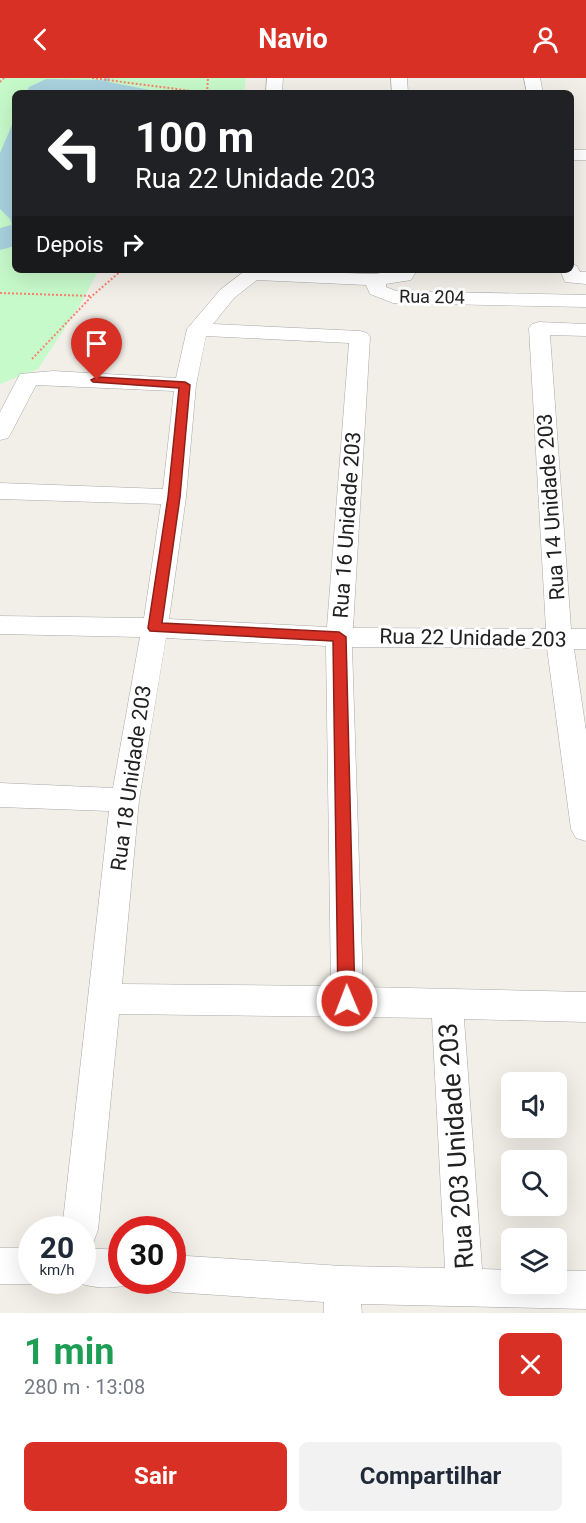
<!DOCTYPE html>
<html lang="pt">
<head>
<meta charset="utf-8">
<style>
  :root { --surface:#fff; --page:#f2f2f3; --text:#1f2937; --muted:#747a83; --accent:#d93025 }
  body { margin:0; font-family:Roboto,sans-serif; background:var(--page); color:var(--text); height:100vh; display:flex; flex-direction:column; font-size:22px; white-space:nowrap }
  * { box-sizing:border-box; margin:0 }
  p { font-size:20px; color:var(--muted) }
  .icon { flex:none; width:33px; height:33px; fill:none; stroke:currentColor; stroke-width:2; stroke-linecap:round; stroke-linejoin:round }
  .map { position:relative; height:1235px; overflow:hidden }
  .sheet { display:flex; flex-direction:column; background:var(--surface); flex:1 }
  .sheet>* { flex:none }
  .guide { position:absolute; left:12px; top:12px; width:562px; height:183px; border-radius:9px; box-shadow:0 6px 24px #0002; background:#202124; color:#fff; overflow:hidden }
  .fabs { position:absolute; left:501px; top:994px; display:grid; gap:12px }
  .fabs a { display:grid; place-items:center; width:66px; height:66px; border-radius:9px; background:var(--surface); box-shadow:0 6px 24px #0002; font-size:30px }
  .speed { position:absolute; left:18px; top:1138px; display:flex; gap:12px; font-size:30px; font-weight:700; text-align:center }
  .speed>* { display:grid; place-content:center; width:78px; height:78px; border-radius:50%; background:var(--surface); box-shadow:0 6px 24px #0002; line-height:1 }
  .speed small { font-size:15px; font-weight:400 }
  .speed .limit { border:9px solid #d22; background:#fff; color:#111 }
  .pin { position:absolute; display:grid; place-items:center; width:51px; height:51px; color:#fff; margin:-62px -26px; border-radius:50% 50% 50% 0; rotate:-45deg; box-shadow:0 0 6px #0007 }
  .pin .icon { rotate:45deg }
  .me { position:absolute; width:66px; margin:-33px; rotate:359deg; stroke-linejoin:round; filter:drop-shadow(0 0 4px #0008) }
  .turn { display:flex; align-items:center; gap:21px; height:126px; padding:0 24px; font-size:27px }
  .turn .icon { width:78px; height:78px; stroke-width:2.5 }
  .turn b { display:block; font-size:42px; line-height:51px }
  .then { display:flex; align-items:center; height:57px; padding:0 24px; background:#0003; gap:12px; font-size:22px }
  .round { display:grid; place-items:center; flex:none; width:63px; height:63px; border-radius:9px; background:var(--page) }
  .overview { display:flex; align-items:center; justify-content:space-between; height:102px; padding:0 24px }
  h1 { font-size:36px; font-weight:700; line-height:45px; color:#1e9e55 }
  .button { display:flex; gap:12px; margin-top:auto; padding:12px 24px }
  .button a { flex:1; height:69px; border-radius:9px; background:var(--accent); color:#fff; font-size:24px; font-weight:700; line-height:69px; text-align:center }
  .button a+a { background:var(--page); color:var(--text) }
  header { display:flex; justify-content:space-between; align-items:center; height:78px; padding:0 24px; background:var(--accent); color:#fff; font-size:27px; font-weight:700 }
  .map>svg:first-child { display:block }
  .park { fill:#c7facb }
  .water { fill:#a9d2df }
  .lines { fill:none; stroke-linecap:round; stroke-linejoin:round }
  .stream { fill:#a9d2df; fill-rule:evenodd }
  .river { fill:#a9d2df; fill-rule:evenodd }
  .street-casing { stroke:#a8a8a8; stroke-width:1 }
  .path { stroke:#fa8071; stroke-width:2; stroke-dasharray:2 2; stroke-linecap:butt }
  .street { fill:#fff; fill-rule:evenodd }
  .route { fill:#d93025; stroke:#8d1f18; stroke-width:1.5 }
  .labels { text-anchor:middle; stroke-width:6; stroke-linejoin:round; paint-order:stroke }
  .far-street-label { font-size:18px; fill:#212121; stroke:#fff }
  .street-label { font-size:21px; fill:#212121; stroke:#fff }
  .near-street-label { font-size:26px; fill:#212121; stroke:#fff }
</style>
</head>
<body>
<header><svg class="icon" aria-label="back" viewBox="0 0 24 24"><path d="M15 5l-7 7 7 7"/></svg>Navio<svg class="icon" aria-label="person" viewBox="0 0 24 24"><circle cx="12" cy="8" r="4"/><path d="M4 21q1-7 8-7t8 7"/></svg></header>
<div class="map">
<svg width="586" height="1235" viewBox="0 0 586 1235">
  <rect width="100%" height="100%" fill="#f2efe8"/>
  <path class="park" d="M0 0H246L244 15H15V192H99L81 225 38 291 0 306Z"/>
  <path class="water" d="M46 1 99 2 165 15H26L29 9Z
    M15 40V157L10 141 0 131V75Z"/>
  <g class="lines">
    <path class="stream" d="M105 0H110L100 15H94Z"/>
    <path class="river" d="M15 146V168L0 172V150Z"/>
    <defs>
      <path id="street" d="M267 0H283L282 15H266Z
        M391 0H407L408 15H392Z
        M524 0H540L543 15H527Z
        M572 72H586V82H572Z
        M572 186 577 188 580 194H586V206L565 204 560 192H572Z
        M246 192 375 196 397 192H417L411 202 386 206V209L396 213 586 217V229L393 225 370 216 366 207 257 202 234 220 213 246 360 253 367 255 370 259 353 550 546 551 529 250 532 246 539 244 586 246V258L550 257 571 551H586V571H574L586 653V763L576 760 571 751 547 570 352 569 363 909 586 914V944L464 941 482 1191 512 1192V1206H556V1193H586V1231L361 1226 362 1235H324V1224L172 1214 159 1208 157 1203H172V1177L342 1188 445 1190 432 940 119 936 98 1152 93 1165 82 1169V1152H62L109 733 0 729V705L113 710 140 559 0 556V538L144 540 161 426 0 421V405L163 411 174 313 36 307 11 355 8 360 0 362V334L20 296 53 293 176 300 187 251 220 212ZM206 258 349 265 327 549 169 541 186 419 196 307ZM166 560 326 568 331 908 122 906 139 722Z
        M0 1170H32V1203H40L32 1206H0Z
        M82 1170 122 1172V1203L135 1204C117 1212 92 1211 74 1203H82Z"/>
    </defs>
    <use href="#street" class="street-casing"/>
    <path class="path" d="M92 0 207 15
      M0 4 4 0
      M207 15 208 0
      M0 215 92 218
      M32 281 92 218 122 192"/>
    <use href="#street" class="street"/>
  </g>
  <path class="route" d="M97 299 185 304 190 307 180 419 162 545 339 554 346 559 355 923 352 928 347 930 341 928 338 923 333 563 150 553 148 550 168 419 179 310 93 304 91 302Z"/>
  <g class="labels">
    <g class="far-street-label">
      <text transform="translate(432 219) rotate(1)" y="6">Rua 204</text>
    </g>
    <g class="street-label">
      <text transform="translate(551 429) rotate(-94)" y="7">Rua 14 Unidade 203</text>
      <text transform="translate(347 447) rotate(-86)" y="7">Rua 16 Unidade 203</text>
      <text transform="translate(473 560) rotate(1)" y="7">Rua 22 Unidade 203</text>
      <text transform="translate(131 700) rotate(-82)" y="7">Rua 18 Unidade 203</text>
    </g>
    <g class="near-street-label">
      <text transform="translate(456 1068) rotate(-94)" y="9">Rua 203 Unidade 203</text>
    </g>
  </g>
</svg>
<div class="fabs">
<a><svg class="icon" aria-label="sound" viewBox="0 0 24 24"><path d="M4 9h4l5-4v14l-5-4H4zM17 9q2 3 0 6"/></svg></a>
<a><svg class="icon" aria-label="search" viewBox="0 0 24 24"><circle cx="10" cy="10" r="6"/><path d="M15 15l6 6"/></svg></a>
<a><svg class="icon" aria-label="layers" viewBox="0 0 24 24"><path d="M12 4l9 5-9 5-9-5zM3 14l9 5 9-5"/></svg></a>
</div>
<div class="speed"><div>20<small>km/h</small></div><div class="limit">30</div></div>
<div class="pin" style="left:97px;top:302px;background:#d93025"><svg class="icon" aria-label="arrive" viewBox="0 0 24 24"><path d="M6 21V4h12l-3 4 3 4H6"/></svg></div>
<svg class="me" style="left:347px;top:923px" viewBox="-20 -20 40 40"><circle r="17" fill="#d93025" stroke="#fff" stroke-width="3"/><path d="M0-11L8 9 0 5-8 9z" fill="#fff"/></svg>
<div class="guide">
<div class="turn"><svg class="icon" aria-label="left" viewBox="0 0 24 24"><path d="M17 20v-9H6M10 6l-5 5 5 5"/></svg><div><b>100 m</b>Rua 22 Unidade 203</div></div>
<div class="then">Depois<svg class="icon" aria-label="right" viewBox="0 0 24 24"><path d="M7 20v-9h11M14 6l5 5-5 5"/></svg></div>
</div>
</div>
<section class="sheet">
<div class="overview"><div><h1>1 min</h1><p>280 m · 13:08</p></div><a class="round" style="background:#d93025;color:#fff"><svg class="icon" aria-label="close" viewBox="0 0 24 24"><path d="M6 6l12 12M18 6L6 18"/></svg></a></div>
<div class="button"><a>Sair</a><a>Compartilhar</a></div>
</section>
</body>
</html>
